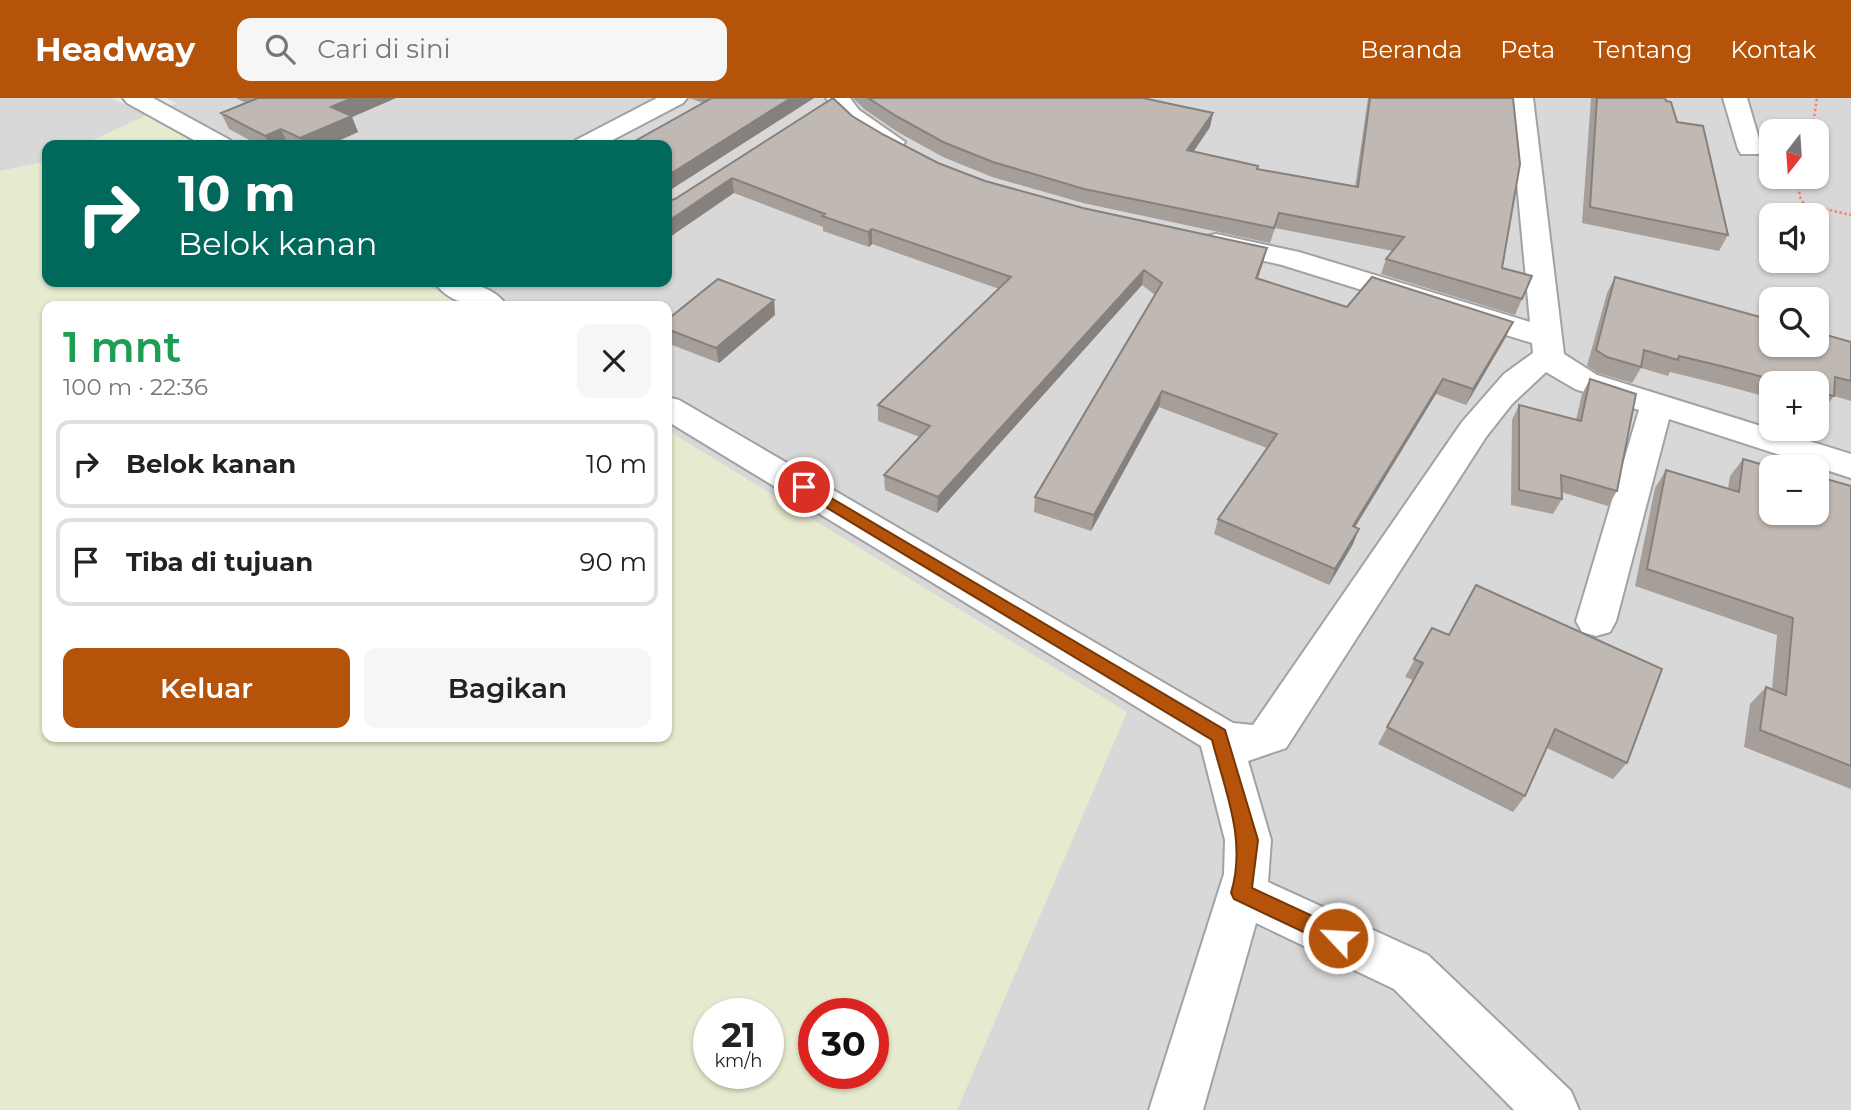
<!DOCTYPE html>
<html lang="id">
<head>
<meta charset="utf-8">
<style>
  :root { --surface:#fff; --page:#f6f6f6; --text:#222; --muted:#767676; --line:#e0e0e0; --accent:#b45309 }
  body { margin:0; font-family:Montserrat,sans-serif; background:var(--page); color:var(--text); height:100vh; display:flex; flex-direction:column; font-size:26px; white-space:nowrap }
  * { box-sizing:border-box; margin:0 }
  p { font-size:23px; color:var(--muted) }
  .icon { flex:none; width:38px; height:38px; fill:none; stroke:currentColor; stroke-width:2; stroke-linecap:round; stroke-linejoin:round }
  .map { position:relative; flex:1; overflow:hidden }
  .sheet { position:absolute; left:42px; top:203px; width:630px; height:441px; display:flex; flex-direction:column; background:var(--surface); border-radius:14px; box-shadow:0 2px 5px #0004 }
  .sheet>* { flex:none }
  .hud { position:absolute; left:42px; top:42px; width:630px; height:147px; border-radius:14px; box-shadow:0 2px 5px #0004; background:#00695c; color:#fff; overflow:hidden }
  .needle { width:46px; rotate:197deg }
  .buttons { position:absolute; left:1759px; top:21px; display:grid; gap:14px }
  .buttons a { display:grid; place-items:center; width:70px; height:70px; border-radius:14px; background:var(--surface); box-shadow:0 2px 5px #0004; font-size:35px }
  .speed { position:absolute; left:693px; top:900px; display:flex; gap:14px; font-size:35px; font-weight:700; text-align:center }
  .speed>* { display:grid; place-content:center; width:91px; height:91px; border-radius:50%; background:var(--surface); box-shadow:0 2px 5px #0004; line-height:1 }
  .speed small { font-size:18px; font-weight:400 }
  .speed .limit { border:10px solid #d22; background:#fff; color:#111 }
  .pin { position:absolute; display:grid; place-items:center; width:60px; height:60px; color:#fff; margin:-30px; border:4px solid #fff; border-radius:50%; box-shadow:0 2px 7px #0007 }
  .me { position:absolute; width:77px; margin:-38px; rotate:295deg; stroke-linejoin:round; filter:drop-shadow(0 0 5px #0008) }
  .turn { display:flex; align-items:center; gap:24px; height:147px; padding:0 21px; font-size:32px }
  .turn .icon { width:91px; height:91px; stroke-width:2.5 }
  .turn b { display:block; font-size:49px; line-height:60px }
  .round { display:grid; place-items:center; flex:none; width:74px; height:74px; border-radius:14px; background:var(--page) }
  .head { display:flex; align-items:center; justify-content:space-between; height:119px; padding:0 21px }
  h1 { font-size:42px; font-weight:600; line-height:52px; color:#1e9e55 }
  .primary-button { display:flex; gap:14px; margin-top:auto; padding:14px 21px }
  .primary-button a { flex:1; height:80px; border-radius:14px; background:var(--accent); color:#fff; font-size:28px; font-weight:600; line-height:80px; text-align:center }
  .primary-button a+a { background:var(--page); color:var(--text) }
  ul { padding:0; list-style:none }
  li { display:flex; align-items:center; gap:21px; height:88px; margin:0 14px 10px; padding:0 7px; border:4px solid var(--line); border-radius:14px }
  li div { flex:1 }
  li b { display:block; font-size:26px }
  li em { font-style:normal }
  header { display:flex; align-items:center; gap:42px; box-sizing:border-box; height:98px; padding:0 35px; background:var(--accent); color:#fff }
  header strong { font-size:33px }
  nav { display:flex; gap:38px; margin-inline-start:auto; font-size:24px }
  .search { width:490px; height:63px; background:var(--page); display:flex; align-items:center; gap:18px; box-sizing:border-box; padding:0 24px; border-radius:14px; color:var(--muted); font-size:26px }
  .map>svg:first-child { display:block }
  .residential { fill:#d9d8d8; fill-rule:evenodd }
  .farmland { fill:#e6eace; fill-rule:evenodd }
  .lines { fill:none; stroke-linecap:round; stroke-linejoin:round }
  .minor-casing { stroke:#a2a2a2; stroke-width:4 }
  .path { stroke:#ee8671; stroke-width:2.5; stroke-dasharray:2.5 2.5; stroke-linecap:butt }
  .minor { fill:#fff; fill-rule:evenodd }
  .wall { fill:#a59e99 }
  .shaded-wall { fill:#86817d }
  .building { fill:#c0b8b2; stroke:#86817d; stroke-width:2 }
  .route { fill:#b45309; stroke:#753606; stroke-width:2 }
</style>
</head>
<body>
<header>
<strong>Headway</strong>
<div class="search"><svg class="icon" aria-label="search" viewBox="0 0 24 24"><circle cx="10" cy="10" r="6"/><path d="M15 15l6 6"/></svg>Cari di sini</div>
<nav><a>Beranda</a><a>Peta</a><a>Tentang</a><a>Kontak</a></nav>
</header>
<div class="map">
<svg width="1851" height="1012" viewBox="0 0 1851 1012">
  <rect width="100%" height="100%" fill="#ece9e2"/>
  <path class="residential" d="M0 0H111L148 17 177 5 166 0H1851V1012H957L1126 614 667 332V208H462L422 184H667V47H197L147 17 82 47H47L46 64 0 73ZM1771 33H1816V79H1771ZM1771 117H1816V163H1771ZM1771 201H1816V247H1771ZM1771 285H1816V331H1771ZM1771 369H1816V415H1771Z"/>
  <path class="farmland" d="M148 17 197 47H82Z
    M47 63V184H422L462 208H47V639H667V332L1127 614 957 1012H0V73ZM709 915H768V975H709ZM814 915H873V975H814Z"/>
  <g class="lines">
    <defs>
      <path id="minor" d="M123 0H153L230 42 233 47H203L127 5Z
        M657 0H687L683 5 603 47H573L576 42Z
        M826 0H850L859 12 905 44 902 49C876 56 840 20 826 0Z
        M1509 0H1533L1564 256 1597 277 1851 356V380L1669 321 1616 523 1610 534 1596 538 1582 534 1576 523 1639 312 1575 291 1546 274 1512 306 1486 339 1286 650 1248 663 1271 742 1268 784 1428 857 1571 993 1579 1012H1514L1394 891 1256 825 1203 1012H1149L1224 776 1225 742 1201 648 667 323V299L679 302 1233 625 1253 627 1462 324 1504 276 1533 255 1532 245 1282 167 1206 150 1202 144 1206 138 1216 136 1299 154 1530 224Z
        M1723 0H1747L1762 51 1759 56H1741L1738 51Z
        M435 184C460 184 491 184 507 208 482 209 449 208 435 184Z"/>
    </defs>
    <use href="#minor" class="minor-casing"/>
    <path class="path" d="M1812 33 1817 0
      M1802 79 1799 97 1804 106 1851 117"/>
    <use href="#minor" class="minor"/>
  </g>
  <path class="wall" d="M236 0H396L352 19 358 34 329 47H259L229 31 221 15 246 5Z
    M689 0H814L667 94V47L703 5Z
    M853 0H1143L1213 15 1210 29 1194 53 1257 71 1355 89 1368 0H1513L1502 170 1522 201 1515 217 1381 176 1386 161 1393 153 1275 130 1270 145 1083 105 992 79 943 59 896 33 864 11Z
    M1591 0H1665L1728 137 1719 153 1582 125Z
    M852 18 884 37 938 65 985 83 1083 110 1267 150 1258 181 1347 209 1506 239 1466 307 1436 296 1355 429 1353 446 1329 487 1214 436 1218 421 1267 350 1159 309 1091 433 1034 414 1035 399 1155 197 1142 187 937 415 885 392 884 377 920 339 878 323V307L999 191 872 146 869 149 823 133V129L734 95 675 101Z
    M1615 179 1851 244V303L1834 298 1821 314 1816 313V285H1771V300L1711 284 1670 274 1668 278 1641 270 1632 285 1598 275 1587 268 1607 195Z
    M774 202 775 217 719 265 667 245V222Z
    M1590 281 1617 393 1608 408 1561 394 1562 401 1553 416 1511 407 1512 322 1519 307 1576 322 1582 296Z
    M1743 361 1771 415 1851 388V691L1744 649 1750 606 1766 589 1772 591 1777 537 1635 488 1655 390 1666 372 1728 391 1730 378Z
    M1432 530 1627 665 1613 681 1547 650 1525 698 1513 714 1378 646 1413 582 1405 579Z"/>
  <path class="shaded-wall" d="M352 0H396L352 19 358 34 329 47H303L300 40 331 9Z
    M791 0H814L667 94V78Z
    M1213 15 1210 29 1185 66 1187 52Z
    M281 31 288 47H269L265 38Z
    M732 80 734 95 667 141V124Z
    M872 131V146L869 149 868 134Z
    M1267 150 1263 165 1252 195 1256 180Z
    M1144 172 1142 187 937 415 938 399Z
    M774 202 775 217 719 265 716 250Z
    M1513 224 1506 239 1466 307 1473 291Z
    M1443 281 1436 296 1346 444 1353 428Z
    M1162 293 1159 309 1091 433 1094 417Z
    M1359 431 1353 446 1329 487 1335 471Z"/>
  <path class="building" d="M258 0H352L331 9 352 18 300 40 281 31 265 38 221 15Z
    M712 0H791L667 78V47H628Z
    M833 0 852 18 884 37 938 65 985 83 1083 110 1267 150 1256 180 1347 209 1372 179 1513 224 1473 291 1443 281 1353 428 1359 431 1335 471 1218 421 1277 336 1162 293 1094 417 1035 399 1162 185 1144 172 938 399 884 377 930 328 878 307 1011 179 872 131 868 134 822 118 825 116 732 80 667 124V103L675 101Z
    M868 0H1143L1213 15 1187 52 1258 68 1257 71 1358 89 1370 0H1513L1520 66 1502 170 1532 178 1522 201 1386 161 1404 139 1279 115 1274 130 1084 91 993 64 943 44 896 18Z
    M1597 0H1665L1666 3 1671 4 1677 24 1703 28 1728 137 1590 109Z
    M1615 179 1771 222V247H1816V234L1851 244V283L1835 279 1834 298 1816 294V285H1786L1721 268 1679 258 1678 262 1644 252 1641 269 1607 259 1596 252Z
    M718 181 774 202 716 250 667 231V222Z
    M1590 281 1636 296 1617 393 1561 377 1562 401 1519 392V307L1581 323Z
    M1743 361 1771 369V415H1816V378L1851 388V668L1760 632 1766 589 1786 597 1793 520 1647 471 1666 372 1739 394Z
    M1476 487 1662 571 1627 665 1555 631 1525 698 1387 629 1423 565 1414 561 1432 530 1449 537Z"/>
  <path class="route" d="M804 384 1225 632 1258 742 1252 790 1345 833 1348 840 1345 847 1338 850 1331 847 1234 801 1231 795C1247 742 1225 693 1212 642L799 393 797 389Z"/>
</svg>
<div class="buttons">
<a><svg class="needle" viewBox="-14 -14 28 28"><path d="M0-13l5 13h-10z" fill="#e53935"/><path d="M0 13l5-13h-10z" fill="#767676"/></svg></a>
<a><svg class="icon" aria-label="sound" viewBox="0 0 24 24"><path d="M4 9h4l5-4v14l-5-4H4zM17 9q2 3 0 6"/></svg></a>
<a><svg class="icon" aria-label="search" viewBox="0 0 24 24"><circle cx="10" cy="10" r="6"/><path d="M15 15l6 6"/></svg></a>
<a>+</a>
<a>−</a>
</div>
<div class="speed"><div>21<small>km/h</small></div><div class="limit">30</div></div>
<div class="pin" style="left:804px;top:389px;background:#d93025"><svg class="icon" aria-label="arrive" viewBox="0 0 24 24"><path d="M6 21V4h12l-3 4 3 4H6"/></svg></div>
<svg class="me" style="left:1338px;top:840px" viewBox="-20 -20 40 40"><circle r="17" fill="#b45309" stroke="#fff" stroke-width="3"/><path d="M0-11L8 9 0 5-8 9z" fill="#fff"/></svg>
<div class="hud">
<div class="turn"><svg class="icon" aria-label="right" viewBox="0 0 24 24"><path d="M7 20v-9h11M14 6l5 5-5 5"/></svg><div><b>10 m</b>Belok kanan</div></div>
</div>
<section class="sheet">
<div class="head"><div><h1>1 mnt</h1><p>100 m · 22:36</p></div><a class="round"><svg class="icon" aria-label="close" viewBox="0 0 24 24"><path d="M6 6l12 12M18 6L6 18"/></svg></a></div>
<ul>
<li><svg class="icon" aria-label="right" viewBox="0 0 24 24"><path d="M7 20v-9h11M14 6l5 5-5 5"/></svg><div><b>Belok kanan</b></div><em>10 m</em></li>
<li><svg class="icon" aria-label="arrive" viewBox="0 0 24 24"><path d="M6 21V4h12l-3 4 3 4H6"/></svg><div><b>Tiba di tujuan</b></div><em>90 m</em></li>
</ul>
<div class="primary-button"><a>Keluar</a><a>Bagikan</a></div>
</section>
</div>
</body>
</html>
